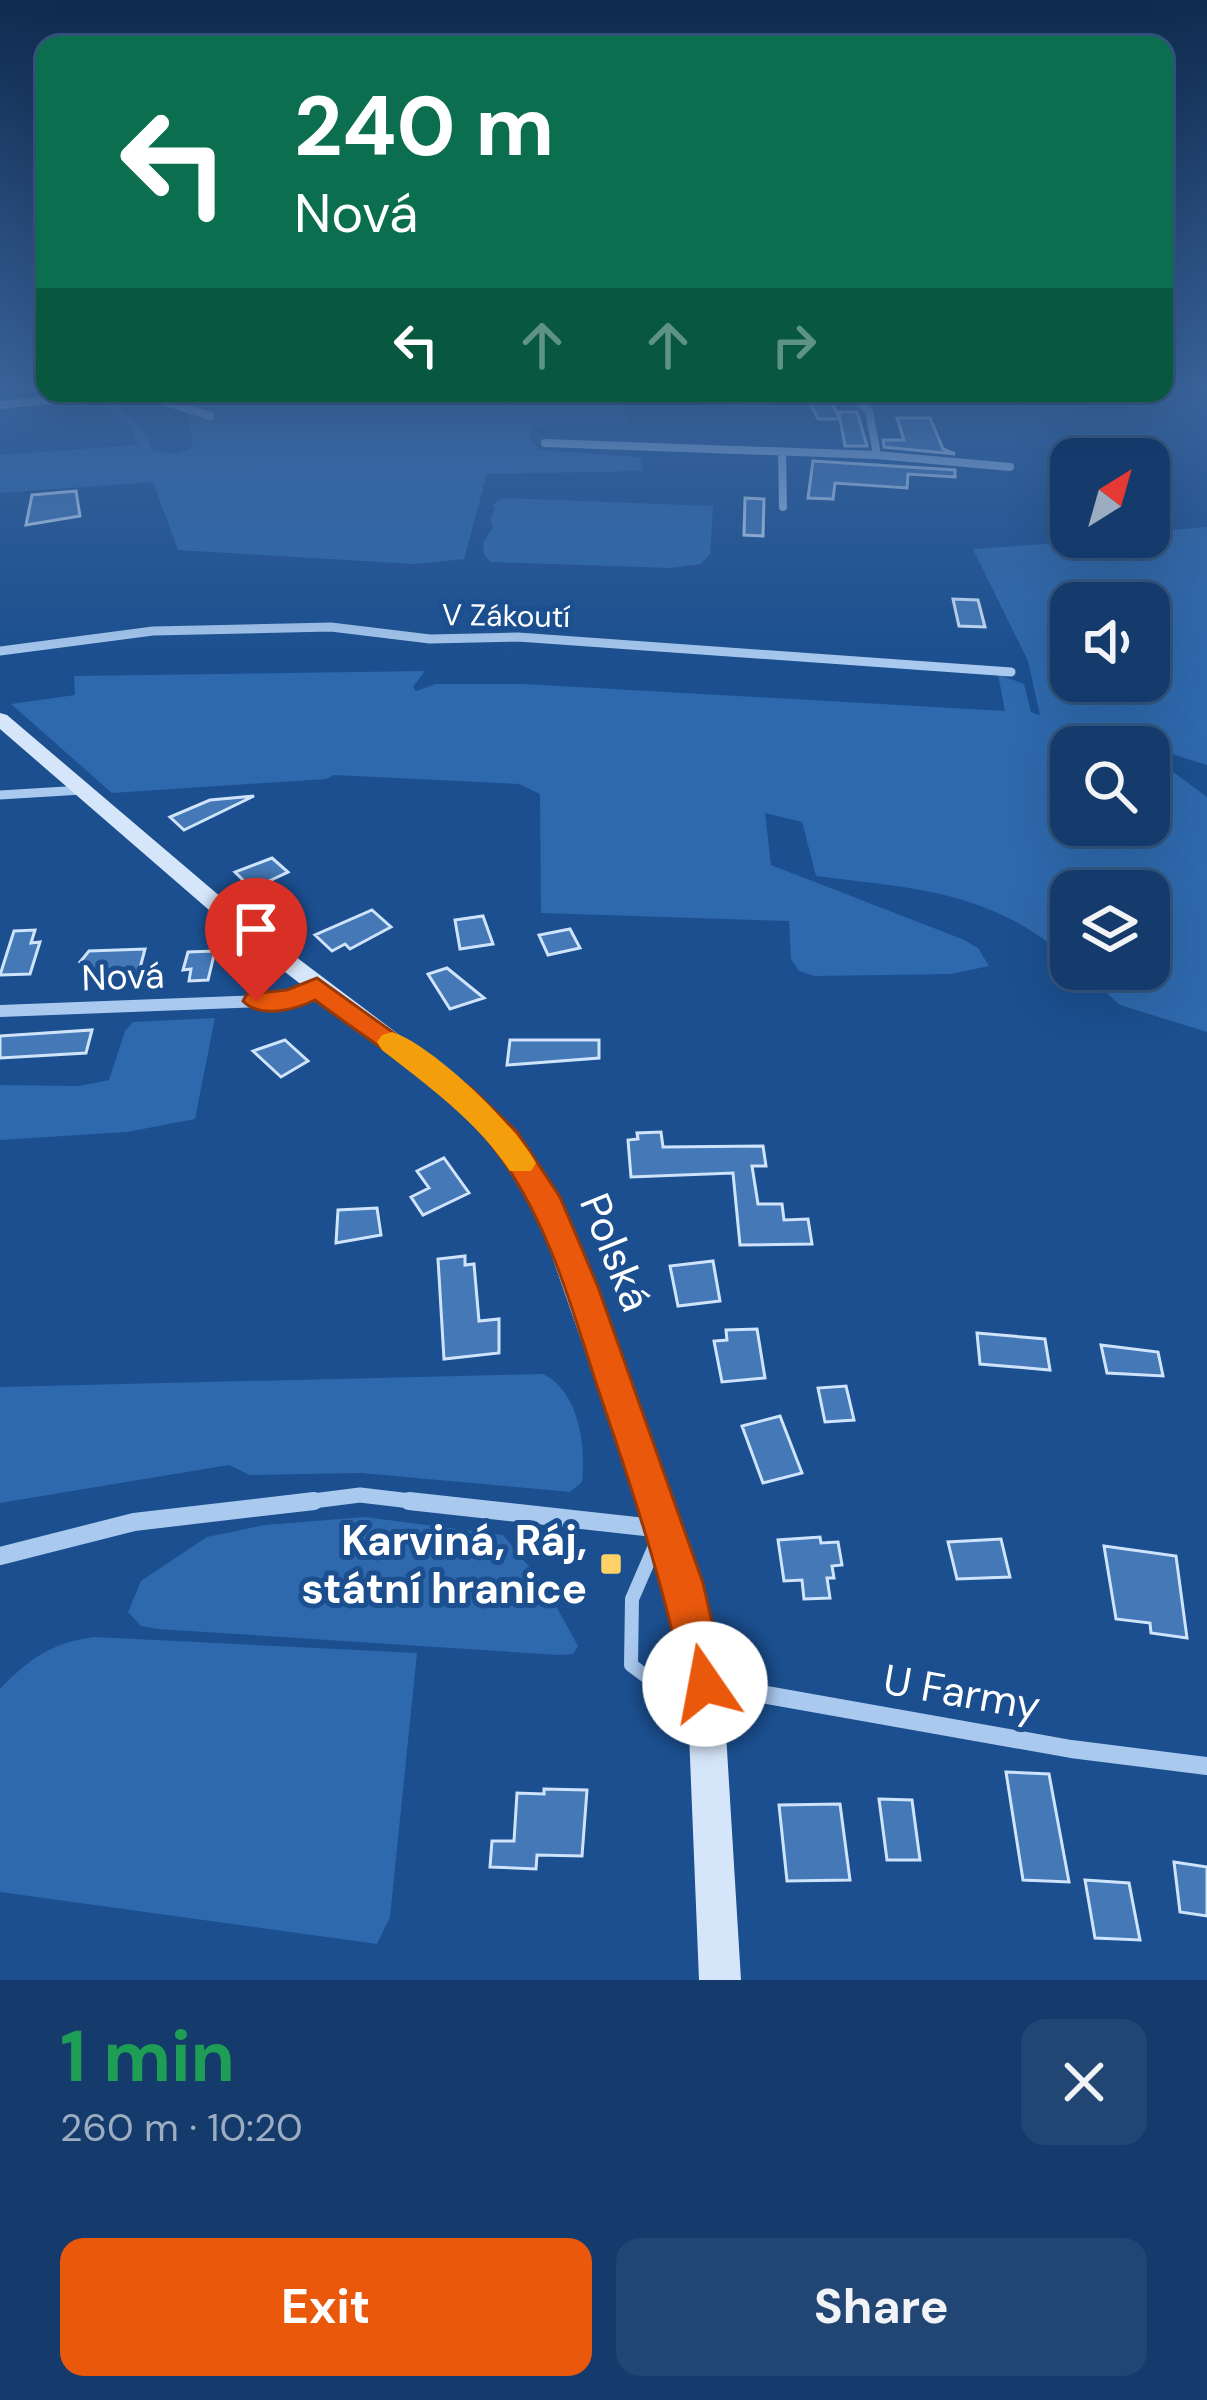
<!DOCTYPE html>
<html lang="en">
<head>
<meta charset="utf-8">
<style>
  :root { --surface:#143b6b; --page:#214673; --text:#f1f3f6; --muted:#9dadc1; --line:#33557e; --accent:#ea580c }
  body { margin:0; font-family:"DM Sans",sans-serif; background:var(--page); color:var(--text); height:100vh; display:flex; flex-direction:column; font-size:45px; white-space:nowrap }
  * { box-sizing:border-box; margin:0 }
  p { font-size:39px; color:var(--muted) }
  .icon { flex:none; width:66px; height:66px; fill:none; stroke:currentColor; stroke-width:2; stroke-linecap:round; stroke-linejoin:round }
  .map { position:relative; height:1980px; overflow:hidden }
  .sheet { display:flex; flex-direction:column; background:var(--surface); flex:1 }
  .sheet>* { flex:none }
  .top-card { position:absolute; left:36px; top:36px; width:1137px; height:366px; border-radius:24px; box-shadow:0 12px 48px #0002,0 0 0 3px var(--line); background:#0b6e4f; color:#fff; overflow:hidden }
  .needle { width:78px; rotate:37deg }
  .fabs { position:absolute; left:1050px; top:438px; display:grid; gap:24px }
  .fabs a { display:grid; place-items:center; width:120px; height:120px; border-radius:24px; background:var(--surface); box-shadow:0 12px 48px #0002,0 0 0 3px var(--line); font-size:60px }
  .pin { position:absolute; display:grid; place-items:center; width:102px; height:102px; color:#fff; margin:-123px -51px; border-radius:50% 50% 50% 0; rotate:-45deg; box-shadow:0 0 12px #0007 }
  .pin .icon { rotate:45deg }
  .me { position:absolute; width:132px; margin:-66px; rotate:348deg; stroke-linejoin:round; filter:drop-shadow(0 0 9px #0008) }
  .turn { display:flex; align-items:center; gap:42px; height:252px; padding:0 60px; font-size:54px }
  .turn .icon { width:156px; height:156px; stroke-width:2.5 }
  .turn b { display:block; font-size:84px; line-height:102px }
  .lanes { display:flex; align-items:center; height:114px; padding:0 60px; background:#0003; justify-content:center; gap:60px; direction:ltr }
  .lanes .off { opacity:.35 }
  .round { display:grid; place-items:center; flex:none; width:126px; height:126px; border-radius:24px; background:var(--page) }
  .summary { display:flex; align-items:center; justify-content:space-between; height:204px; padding:0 60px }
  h1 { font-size:72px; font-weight:700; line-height:90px; color:#1e9e55 }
  .cta { display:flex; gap:24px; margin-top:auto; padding:24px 60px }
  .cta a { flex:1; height:138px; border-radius:24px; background:var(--accent); color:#fff; font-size:48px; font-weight:700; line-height:138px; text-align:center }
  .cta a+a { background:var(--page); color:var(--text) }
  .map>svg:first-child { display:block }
  .green { fill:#2e69ad; fill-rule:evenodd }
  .building { fill:#4478b7; stroke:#cfe3fa; stroke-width:3 }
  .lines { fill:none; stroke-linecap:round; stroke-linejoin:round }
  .lane-far1 { stroke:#a9c9ee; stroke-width:6 }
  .lane { stroke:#a9c9ee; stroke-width:14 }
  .street-far4 { stroke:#a9c9ee; stroke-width:8 }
  .street-far3 { stroke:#a9c9ee; stroke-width:9 }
  .street-far2 { stroke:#a9c9ee; stroke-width:12 }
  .street-far1 { stroke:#a9c9ee; stroke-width:15 }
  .street { stroke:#a9c9ee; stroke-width:18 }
  .secondary { fill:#d6e6fa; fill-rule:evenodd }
  .route { fill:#ea580c; stroke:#983908; stroke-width:3 }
  .slow { fill:#f59e0b }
  .poi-dot { fill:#ffd166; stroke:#1b4f8f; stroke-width:4.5 }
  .labels { text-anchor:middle; stroke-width:10; stroke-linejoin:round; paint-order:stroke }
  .far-street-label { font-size:30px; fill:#fff; stroke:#1b4f8f }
  .street-label { font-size:36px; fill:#fff; stroke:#1b4f8f }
  .near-street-label { font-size:42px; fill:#fff; stroke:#1b4f8f }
  .near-poi-label { font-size:42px; font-weight:bold; fill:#fff; stroke:#1b4f8f; text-anchor:end }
</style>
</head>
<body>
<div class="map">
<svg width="1207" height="1980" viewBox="0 0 1207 1980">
  <rect width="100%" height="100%" fill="#1b4f8f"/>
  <path class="green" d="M201 393H769L779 407 622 404 629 423 533 426 530 438 538 450 641 457 643 471 487 474 464 559 414 564 178 550 153 482 0 493V455L138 445 132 427 97 402 109 401 139 425 153 451 177 454 193 448 188 411Z
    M502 498 713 506 710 554 701 564 670 568 491 562 484 555 483 543 493 527 490 520 495 508 492 505Z
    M1207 527V765L1149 747H1071V825H1149V754L1207 797V1032L1120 1005 1080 969H1149V891H1071V961C991 890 916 889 816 876L802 822 765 813 771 865 962 939 978 948 989 966 951 974 814 976 799 971 791 959 789 921 541 913 540 794 519 784 334 775 326 779 112 793 11 704 75 695 74 676 425 671 413 687 416 691 436 684H524L1005 711 998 674 1024 684 1031 712 1040 715 1028 661 973 549 1149 537V532ZM1071 603H1149V681H1071Z
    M215 1018 195 1119 127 1132 0 1140V1085L79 1086 109 1080 125 1031 133 1022Z
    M543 1374C579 1391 586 1446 582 1482L570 1492 361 1473 250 1475 229 1465 0 1503V1387Z
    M365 1517 503 1535 545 1586 578 1646 573 1654 559 1655 158 1629 141 1626 128 1612 141 1581 207 1537 265 1525Z
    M94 1637 417 1653 390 1917 377 1944 0 1892V1689C30 1658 51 1643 94 1637Z"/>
  <path class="building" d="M806 395H828L840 419 839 412H857L867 446H845L840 419H818Z
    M897 418H930L943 449 955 454 884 447 883 440H904Z
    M813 461 955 470V477L908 474 907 488 835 483 833 499 808 498Z
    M76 491 80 516 26 525 32 495Z
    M745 498 764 499 763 536 744 535Z
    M953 599 978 600 985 627 959 626Z
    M254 796 184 830 170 817 210 800Z
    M272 858 288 872 252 889 235 872Z
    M372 910 391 927 350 949 345 944 332 951 315 935Z
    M483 916 493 944 460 949 455 920Z
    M570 929 580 948 548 955 539 935Z
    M35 930 31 943 40 942 30 974 0 975 14 931Z
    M145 949 139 972 83 971 85 965 80 962 89 951Z
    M215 951 208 980 189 981 191 969 183 970 188 952Z
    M447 968 484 998 450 1009 428 974Z
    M92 1030 86 1053 0 1058V1036Z
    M285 1040 308 1061 281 1077 253 1051Z
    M510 1040H599V1058L507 1065Z
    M661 1132 663 1147 763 1146 766 1166H752L758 1204H782L784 1220 808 1219 812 1244 740 1245 733 1173 631 1177 628 1140 638 1139 637 1133Z
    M444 1158 469 1193 423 1215 411 1197 429 1188 417 1171Z
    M377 1208 381 1235 336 1243 338 1210Z
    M465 1256V1265L474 1264 479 1321 499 1319V1353L444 1359 438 1259Z
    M713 1261 720 1301 678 1306 670 1266Z
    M757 1329 765 1378 722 1382 714 1341 727 1340 726 1330Z
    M977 1333 1045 1339 1050 1370 980 1364Z
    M1101 1345 1158 1352 1163 1376 1107 1373Z
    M846 1386 854 1420 825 1422 818 1388Z
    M780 1416 802 1473 763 1483 742 1426Z
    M820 1537 821 1543 838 1542 842 1565 832 1566 834 1578H827L830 1598 804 1599 802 1580 784 1581 778 1540Z
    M1001 1539 1010 1577 957 1579 948 1542Z
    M1104 1546 1176 1556 1187 1638 1151 1633 1150 1623 1116 1619Z
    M1006 1772 1049 1774 1069 1882 1023 1880Z
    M544 1789 587 1790 582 1856 537 1855 536 1869 490 1867 492 1841H514L517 1793 544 1794Z
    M879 1799 912 1800 920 1860H887Z
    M840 1804 850 1880 787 1881 779 1805Z
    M1174 1862 1207 1867V1916L1180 1912Z
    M1085 1880 1129 1883 1140 1940 1095 1938Z"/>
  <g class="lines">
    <path class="lane-far1" d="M860 399H1012"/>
    <path class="lane" d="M658 1539 632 1599 631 1665 666 1691 694 1686"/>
    <path class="street-far4" d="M848 393 869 411 877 455
      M0 405 99 395 147 396 210 416
      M545 443 877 455 1010 467
      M782 452 783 507"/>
    <path class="street-far3" d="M0 651 153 631 331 627 430 639 518 637 1011 672
      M0 795 82 790"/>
    <path class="street-far2" d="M0 1011 291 1000 317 987"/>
    <path class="street-far1" d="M289 1504 360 1495 436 1504"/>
    <path class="street" d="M409 1501 663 1529
      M0 1556 134 1522 314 1501
      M711 1685 1071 1749 1207 1766"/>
    <path class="secondary" d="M0 713 7 715 255 926 471 1089 515 1133 558 1197 700 1583 723 1684 741 1980H699L687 1684 666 1583 535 1208 497 1147 453 1103 239 936 0 729Z"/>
  </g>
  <linearGradient id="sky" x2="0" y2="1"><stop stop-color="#0f2b4f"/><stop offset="0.58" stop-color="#39639b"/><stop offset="1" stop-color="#39639b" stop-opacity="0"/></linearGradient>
  <rect width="1207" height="665" fill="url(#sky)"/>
  <path class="route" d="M317 978 472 1089 517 1132 560 1197 598 1287 703 1583 726 1684 720 1699 705 1705 690 1699 684 1684C663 1582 631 1485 597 1386 571 1305 548 1221 497 1152 452 1090 375 1046 315 1000 294 1010 260 1019 243 1001L247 994 287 990Z"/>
  <path class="slow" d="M392 1032C433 1045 515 1125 536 1163L531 1171H510C477 1121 428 1086 382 1050L377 1042 382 1035Z"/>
  <rect class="poi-dot" x="599" y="1552" width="24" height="24" rx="6"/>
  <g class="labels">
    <g class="far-street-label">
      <text transform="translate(506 616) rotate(1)" y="10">V Zákoutí</text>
    </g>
    <g class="street-label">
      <text transform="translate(123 976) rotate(-2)" y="13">Nová</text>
    </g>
    <g class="near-street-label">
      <text transform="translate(616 1252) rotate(68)" y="15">Polská</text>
      <text transform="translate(962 1692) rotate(10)" y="15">U Farmy</text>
    </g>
    <g class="near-poi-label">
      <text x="587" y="1555">Karviná, Ráj,<tspan x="587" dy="48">státní hranice</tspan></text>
    </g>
  </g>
</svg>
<div class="fabs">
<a><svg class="needle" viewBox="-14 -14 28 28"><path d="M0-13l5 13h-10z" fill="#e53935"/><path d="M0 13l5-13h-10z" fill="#9dadc1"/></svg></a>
<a><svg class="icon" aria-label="sound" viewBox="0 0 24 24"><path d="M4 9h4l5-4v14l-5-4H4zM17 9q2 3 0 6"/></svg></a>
<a><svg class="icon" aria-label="search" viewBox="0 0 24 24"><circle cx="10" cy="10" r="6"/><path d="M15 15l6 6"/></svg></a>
<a><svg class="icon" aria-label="layers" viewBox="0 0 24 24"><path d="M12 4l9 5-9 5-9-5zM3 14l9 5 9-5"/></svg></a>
</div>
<div class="pin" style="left:256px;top:1001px;background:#d93025"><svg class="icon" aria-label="arrive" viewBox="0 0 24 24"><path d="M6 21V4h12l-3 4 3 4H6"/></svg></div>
<svg class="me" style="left:705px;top:1684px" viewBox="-20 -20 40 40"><circle r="19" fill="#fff"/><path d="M0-13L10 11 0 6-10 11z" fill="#ea580c"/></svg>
<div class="top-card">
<div class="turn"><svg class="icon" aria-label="left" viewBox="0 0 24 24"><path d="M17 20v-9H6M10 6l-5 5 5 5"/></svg><div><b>240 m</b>Nová</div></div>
<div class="lanes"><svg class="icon" aria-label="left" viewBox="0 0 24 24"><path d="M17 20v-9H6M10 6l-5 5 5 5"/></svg><svg class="icon off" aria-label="ahead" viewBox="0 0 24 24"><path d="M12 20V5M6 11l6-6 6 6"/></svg><svg class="icon off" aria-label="ahead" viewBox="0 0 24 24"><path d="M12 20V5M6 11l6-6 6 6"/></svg><svg class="icon off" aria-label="right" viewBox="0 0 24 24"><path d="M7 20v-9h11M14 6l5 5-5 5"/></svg></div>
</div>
</div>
<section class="sheet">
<div class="summary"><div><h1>1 min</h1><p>260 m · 10:20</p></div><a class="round"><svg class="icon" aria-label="close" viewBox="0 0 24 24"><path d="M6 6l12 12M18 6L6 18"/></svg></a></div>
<div class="cta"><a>Exit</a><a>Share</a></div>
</section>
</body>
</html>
